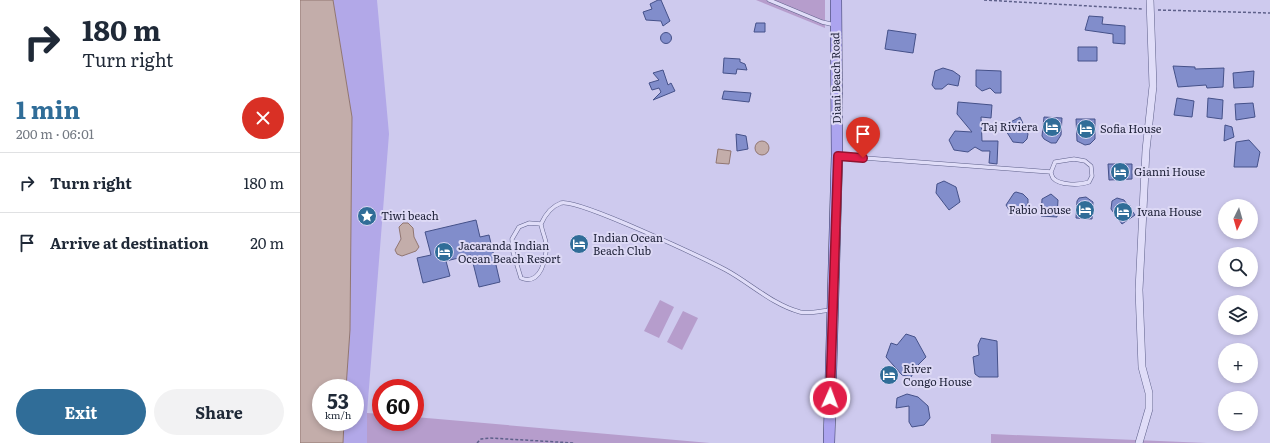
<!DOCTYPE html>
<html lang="en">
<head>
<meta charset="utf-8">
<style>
  :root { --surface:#fff; --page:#f2f2f3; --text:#1f2937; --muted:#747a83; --line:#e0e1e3; --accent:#306d98 }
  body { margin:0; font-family:Literata,serif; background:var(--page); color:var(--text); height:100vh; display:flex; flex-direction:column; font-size:15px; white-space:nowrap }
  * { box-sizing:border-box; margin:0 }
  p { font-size:13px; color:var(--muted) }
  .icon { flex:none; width:22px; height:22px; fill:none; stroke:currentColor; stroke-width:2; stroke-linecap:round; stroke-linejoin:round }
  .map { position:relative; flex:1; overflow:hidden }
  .sheet { display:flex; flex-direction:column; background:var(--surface); width:300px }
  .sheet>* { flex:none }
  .banner { background:#fff; color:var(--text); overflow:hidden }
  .needle { width:26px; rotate:185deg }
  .controls { position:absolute; left:918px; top:199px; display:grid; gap:8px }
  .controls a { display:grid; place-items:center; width:40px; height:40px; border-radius:50%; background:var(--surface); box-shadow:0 2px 6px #0003; font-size:20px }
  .speed { position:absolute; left:12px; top:379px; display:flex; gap:8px; font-size:20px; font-weight:700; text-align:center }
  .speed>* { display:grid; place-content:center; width:52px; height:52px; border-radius:50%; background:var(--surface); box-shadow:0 2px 6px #0003; line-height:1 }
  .speed small { font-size:10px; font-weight:400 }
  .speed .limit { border:6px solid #d22; background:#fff; color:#111 }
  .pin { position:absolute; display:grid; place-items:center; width:34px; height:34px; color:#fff; margin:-41px -17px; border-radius:50% 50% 50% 0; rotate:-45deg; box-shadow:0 0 4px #0007 }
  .pin .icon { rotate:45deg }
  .me { position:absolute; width:44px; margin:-22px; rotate:2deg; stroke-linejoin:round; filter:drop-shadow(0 0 3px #0008) }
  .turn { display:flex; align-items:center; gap:14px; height:84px; padding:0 16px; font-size:18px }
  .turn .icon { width:52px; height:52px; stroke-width:2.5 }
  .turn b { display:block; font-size:28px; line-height:34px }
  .round { display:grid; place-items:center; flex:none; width:42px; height:42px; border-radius:21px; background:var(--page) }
  .summary { display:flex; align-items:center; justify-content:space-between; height:68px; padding:0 16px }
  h1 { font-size:24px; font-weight:700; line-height:30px; color:var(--accent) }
  .cta { display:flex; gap:8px; margin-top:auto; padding:8px 16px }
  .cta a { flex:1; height:46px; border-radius:24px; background:var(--accent); color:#fff; font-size:16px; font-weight:700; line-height:46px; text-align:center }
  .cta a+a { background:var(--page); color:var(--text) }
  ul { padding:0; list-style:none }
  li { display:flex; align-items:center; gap:12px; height:60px; padding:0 16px; border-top:1px solid var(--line) }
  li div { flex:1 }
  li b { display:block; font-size:15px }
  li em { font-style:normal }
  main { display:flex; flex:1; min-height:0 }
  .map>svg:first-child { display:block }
  .green { fill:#b69dcc }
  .sand { fill:#b2a8e8 }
  .water { fill:#c3adaa; stroke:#917671 }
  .building { fill:#818dcb; stroke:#455189 }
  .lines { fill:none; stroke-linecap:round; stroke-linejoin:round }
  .lane-casing { stroke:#5e608a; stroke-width:4.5 }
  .street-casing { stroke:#5e608a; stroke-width:8 }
  .primary-casing { stroke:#323659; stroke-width:12 }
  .path { stroke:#5e608a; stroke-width:1.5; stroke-dasharray:3 2; stroke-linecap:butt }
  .lane { stroke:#e0ddf8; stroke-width:3.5 }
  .street { stroke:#e0ddf8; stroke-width:7 }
  .primary { stroke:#aca4ef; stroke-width:11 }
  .route-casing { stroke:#92132f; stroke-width:10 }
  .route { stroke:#e11d48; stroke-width:7 }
  .labels { text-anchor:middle; stroke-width:4; stroke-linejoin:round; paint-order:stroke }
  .street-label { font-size:11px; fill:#21243b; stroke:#ddd9f5 }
  .poi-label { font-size:11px; fill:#21243b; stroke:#ddd9f5; text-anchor:start }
</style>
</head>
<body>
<main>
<section class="sheet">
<div class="banner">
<div class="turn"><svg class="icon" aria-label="right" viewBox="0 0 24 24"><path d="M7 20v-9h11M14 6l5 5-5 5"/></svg><div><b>180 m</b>Turn right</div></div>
</div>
<div class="summary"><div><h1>1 min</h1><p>200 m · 06:01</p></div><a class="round" style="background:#d93025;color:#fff"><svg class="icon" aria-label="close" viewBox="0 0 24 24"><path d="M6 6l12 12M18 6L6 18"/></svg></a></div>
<ul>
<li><svg class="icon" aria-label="right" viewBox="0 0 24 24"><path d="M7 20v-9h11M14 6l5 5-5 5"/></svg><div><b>Turn right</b></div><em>180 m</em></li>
<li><svg class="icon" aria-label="arrive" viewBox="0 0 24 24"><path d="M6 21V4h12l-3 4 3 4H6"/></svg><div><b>Arrive at destination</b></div><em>20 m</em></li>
</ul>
<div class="cta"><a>Exit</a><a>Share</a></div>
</section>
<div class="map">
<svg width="970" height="443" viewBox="0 0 970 443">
  <rect width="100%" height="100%" fill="#cecaee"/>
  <path class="green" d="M456 0H525V28Z
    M360 300 374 307 359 338 344 331Z
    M383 311 398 318 382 350 367 342Z
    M67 413 81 414V422H115V417L410 443H67Z
    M691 434 907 443H691Z"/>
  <path class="sand" d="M33 0H77L89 134 67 413V443H43L44 422H55V388H46L50 330 52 117Z"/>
  <path class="water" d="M0 0H33L52 117 50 330 46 388H21V422H44L43 443H0Z
    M455 148a7 7 0 1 1 14 0a7 7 0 1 1-14 0Z
    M418 149 431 151 429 164 416 163Z
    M103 223H108L113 228 114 237 119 247 116 251 102 256 97 254 95 250 101 239 99 227Z"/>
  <path class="building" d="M358 0H361L370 21 363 26 361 21 346 20 343 12 352 9 350 4Z
    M789 16 803 17 802 24 825 26V44L813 43V34L785 30Z
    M456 23H465V32H454Z
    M588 30 616 34 613 53 585 49Z
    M360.5 38a5.5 5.5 0 1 1 11 0a5.5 5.5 0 1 1-11 0Z
    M778 47H797V61H778Z
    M424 58 440 59V62L445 64 447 70 437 69 436 74 423 73Z
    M873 66 895 67V69L924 68 923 87 907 88 906 85 878 87Z
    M643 68 653 71 660 76 658 86 648 84 642 89H635L632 85 635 71Z
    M363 70 368 85 371 83 375 91 353 100 361 92 359 88 352 90 349 83 359 80 353 73Z
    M676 70 701 71V93H695L690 88 682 91 676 86Z
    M954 71 953 87 934 88 933 73Z
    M424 91 451 93 449 102 422 99Z
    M877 98 894 101 892 117 874 115Z
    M908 98 923 100 922 119 907 117Z
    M658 102 692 105 691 118 681 117 682 141H698L697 164 689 163 690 151H682L675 147 668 152 654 150 649 140 655 131 672 132 657 114Z
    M953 103 955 117 936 120 935 104Z
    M720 117 728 134 727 139 723 143 713 142 703 126Z
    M744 117 762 118 761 135 756 143H751L744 139 742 136Z
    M776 119H795V139L790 144 785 145 777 141Z
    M925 125 932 127 934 137 924 141Z
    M436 134 446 136 448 149 437 151Z
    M949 140 960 152 957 167H934L936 142Z
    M808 164H832V179L809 180Z
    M644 181 656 187 660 202 649 210 636 193 637 184Z
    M716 192 723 194 728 199V203L720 215H717L711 213 706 205 714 193Z
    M751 194 758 200 757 217 741 216 742 199Z
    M786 197 793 202 792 219 776 218 777 201 779 198Z
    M817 198 824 200 835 215 822 224 811 209 812 201Z
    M176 220 180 237 189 235 200 282 179 287 171 255 146 261 150 276 123 283 117 258 131 255 125 232Z
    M606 334 615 337 626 357 618 365 611 377 602 375 586 357 591 343 597 345Z
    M681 338 697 341 698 377H679L675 374 673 357 679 355 678 345Z
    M607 394 618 397 628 406 630 418 624 425 612 427 609 422V406L596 408 597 398Z"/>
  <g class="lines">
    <defs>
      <path id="lane" d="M469 0 522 22 535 25
        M538 156 751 172
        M774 159 785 161 791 166 792 176 789 182C781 185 760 186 753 178 752 176 751 174 751 172L755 162Z
        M241 224C242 231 245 237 246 243 247 258 241 286 221 278L213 252 212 239 219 227 229 223 241 224C245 215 250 207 261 203 277 198 405 259 426 270 450 283 473 305 500 312 509 314 521 311 530 310"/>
      <path id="street" d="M839 443 849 409V393L842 367 839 290 846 150 853 86 850 0"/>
      <path id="primary" d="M529 443 537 156 536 0"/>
    </defs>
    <use href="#lane" class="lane-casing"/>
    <use href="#street" class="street-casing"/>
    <use href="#primary" class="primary-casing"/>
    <path class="path" d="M684 0 842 9
      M858 10 970 13
      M177 443 181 439 190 438 274 443"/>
    <use href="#lane" class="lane"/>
    <use href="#street" class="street"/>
    <use href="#primary" class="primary"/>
  </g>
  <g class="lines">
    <defs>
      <path id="route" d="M530 398 538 156 563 158"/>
    </defs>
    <use href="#route" class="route-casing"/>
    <use href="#route" class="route"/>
  </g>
  <defs>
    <symbol id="hotel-disc" viewBox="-11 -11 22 22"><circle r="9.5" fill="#306d98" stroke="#ddd9f5"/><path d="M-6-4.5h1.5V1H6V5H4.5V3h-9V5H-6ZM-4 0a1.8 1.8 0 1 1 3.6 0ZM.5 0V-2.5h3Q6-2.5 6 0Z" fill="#fff"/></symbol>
    <symbol id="sight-disc" viewBox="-11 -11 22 22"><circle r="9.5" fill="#306d98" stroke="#ddd9f5"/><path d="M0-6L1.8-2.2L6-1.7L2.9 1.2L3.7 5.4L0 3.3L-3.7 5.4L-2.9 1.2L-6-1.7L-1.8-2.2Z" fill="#fff"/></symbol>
  </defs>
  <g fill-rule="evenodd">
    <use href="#hotel-disc" x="741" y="116" width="22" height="22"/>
    <use href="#hotel-disc" x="775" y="118" width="22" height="22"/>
    <use href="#hotel-disc" x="809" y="161" width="22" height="22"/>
    <use href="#hotel-disc" x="774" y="199" width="22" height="22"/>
    <use href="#hotel-disc" x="812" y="201" width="22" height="22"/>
    <use href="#sight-disc" x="56" y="205" width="22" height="22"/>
    <use href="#hotel-disc" x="268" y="233" width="22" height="22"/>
    <use href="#hotel-disc" x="133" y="241" width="22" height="22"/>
    <use href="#hotel-disc" x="578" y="364" width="22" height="22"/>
  </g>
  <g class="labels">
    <g class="street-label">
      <text transform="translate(536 78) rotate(-91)" y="4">Diani Beach Road</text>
    </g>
    <g class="poi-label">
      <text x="738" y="131" text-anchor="end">Taj Riviera</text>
      <text x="800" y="133">Sofia House</text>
      <text x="834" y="176">Gianni House</text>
      <text x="771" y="214" text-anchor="end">Fabio house</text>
      <text x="837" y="216">Ivana House</text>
      <text x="81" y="220">Tiwi beach</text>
      <text x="293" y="242">Indian Ocean<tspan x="293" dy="13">Beach Club</tspan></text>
      <text x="158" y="250">Jacaranda Indian<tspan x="158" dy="13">Ocean Beach Resort</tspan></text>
      <text x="603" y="373">River<tspan x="603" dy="13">Congo House</tspan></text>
    </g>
  </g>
</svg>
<div class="controls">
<a><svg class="needle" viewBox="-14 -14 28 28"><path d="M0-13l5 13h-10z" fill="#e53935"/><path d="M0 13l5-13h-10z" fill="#747a83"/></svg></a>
<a><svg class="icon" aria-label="search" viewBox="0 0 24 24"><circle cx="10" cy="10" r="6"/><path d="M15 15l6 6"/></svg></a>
<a><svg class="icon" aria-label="layers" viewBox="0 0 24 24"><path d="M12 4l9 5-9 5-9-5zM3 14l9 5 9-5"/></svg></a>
<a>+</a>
<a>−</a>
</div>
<div class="speed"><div>53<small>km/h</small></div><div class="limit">60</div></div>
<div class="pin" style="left:563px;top:158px;background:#d93025"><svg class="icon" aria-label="arrive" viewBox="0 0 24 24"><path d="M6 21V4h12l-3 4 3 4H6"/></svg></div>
<svg class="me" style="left:530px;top:398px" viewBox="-20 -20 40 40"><circle r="17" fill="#e11d48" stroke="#fff" stroke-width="3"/><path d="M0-11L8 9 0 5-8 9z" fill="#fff"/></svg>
</div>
</main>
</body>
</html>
